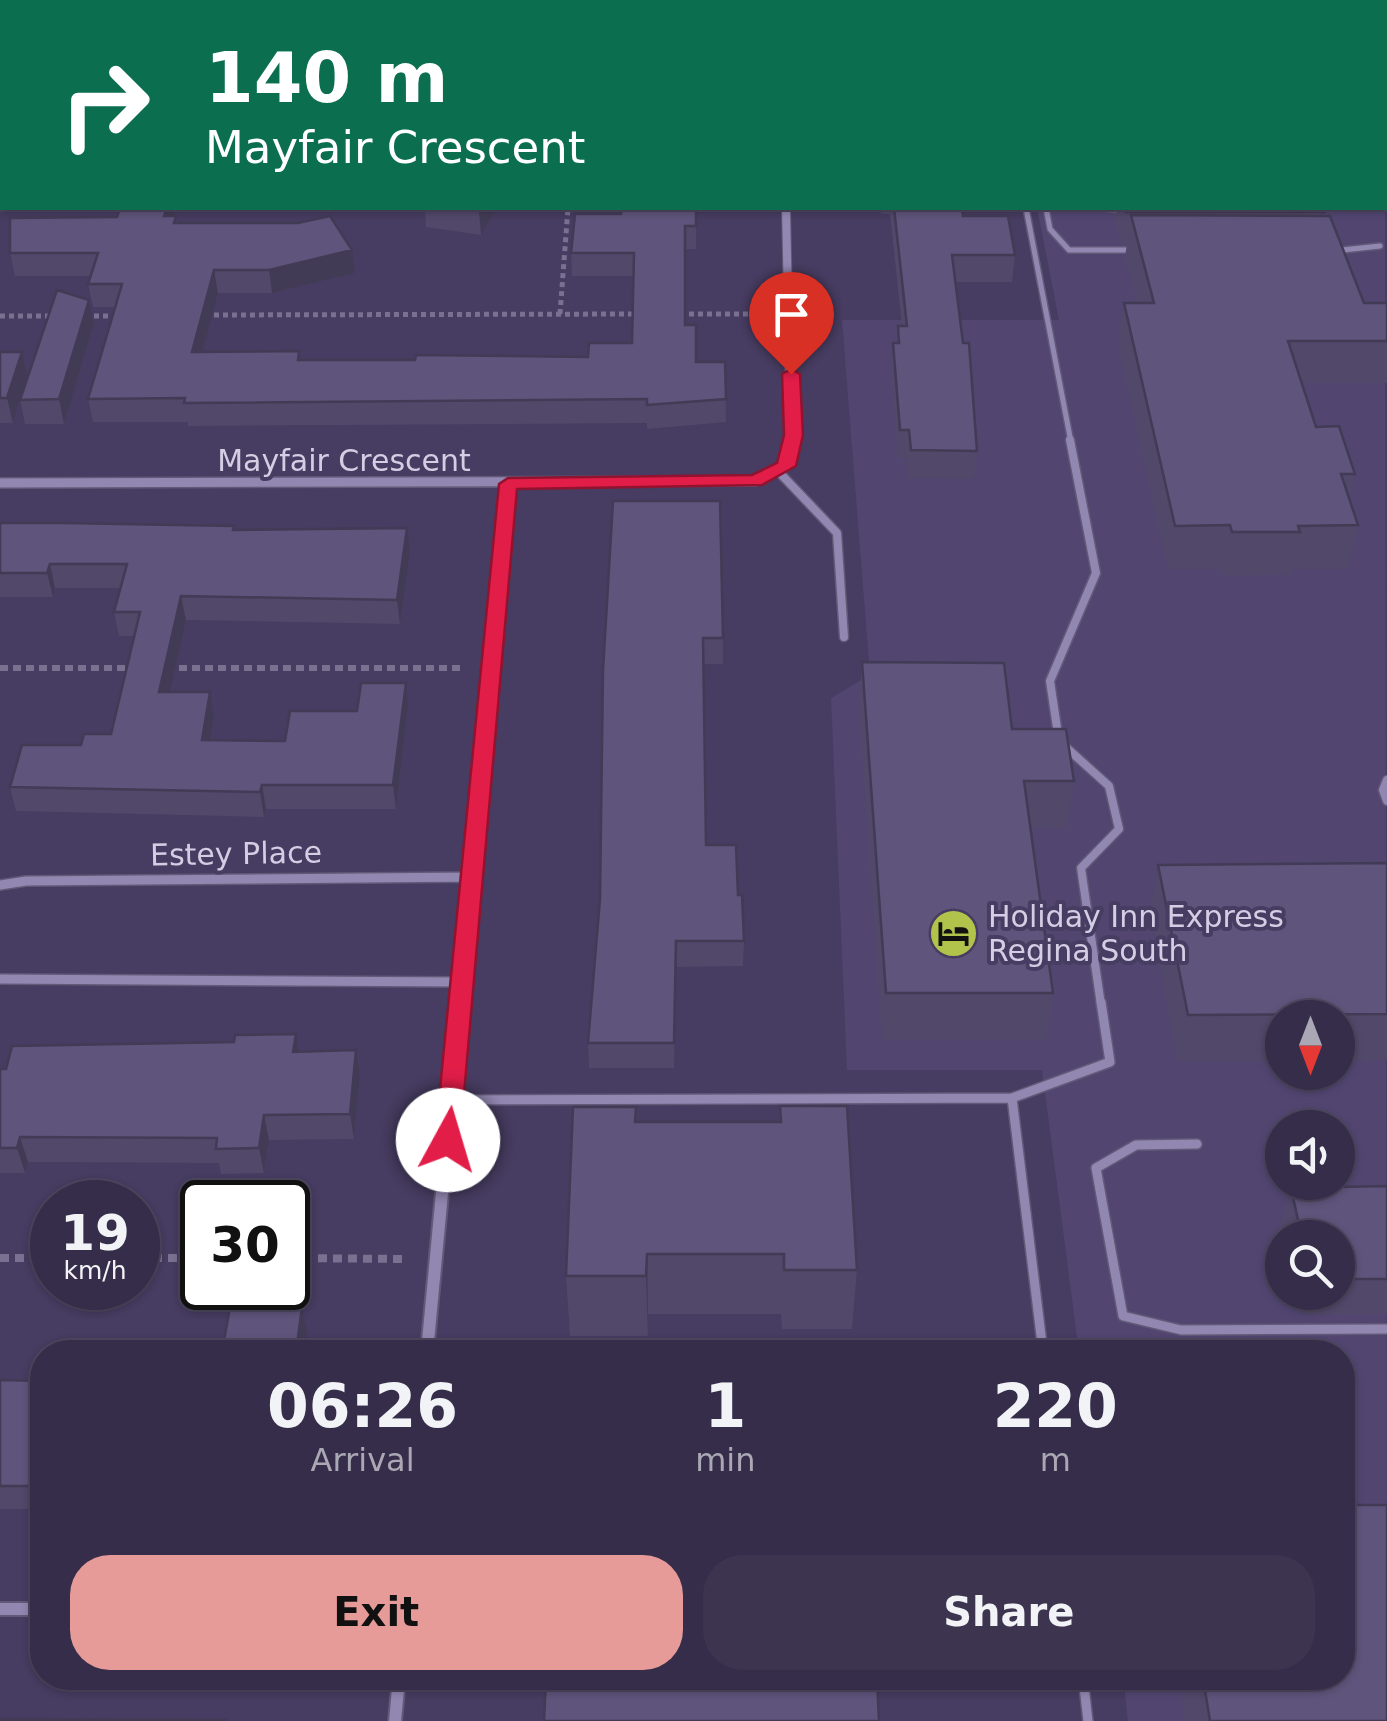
<!DOCTYPE html>
<html lang="en">
<head>
<meta charset="utf-8">
<style>
  :root { --surface:#352d49; --page:#3d3550; --text:#f1f3f6; --muted:#aaa8b4; --line:#4f4961; --accent:#e69b98 }
  body { margin:0; font-family:"DejaVu Sans",sans-serif; background:var(--page); color:var(--text); height:100vh; display:flex; flex-direction:column; font-size:38px; white-space:nowrap }
  * { box-sizing:border-box; margin:0 }
  p { font-size:32px; color:var(--muted) }
  .icon { flex:none; width:55px; height:55px; fill:none; stroke:currentColor; stroke-width:2; stroke-linecap:round; stroke-linejoin:round }
  .map { position:relative; flex:1; overflow:hidden }
  .details { position:absolute; left:30px; top:1340px; width:1325px; height:350px; display:flex; flex-direction:column; background:var(--surface); border-radius:40px; box-shadow:0 2px 8px #0004,0 0 0 2px var(--line) }
  .details>* { flex:none }
  .guide { position:absolute; left:0px; top:0px; width:1388px; height:210px; box-shadow:0 2px 8px #0004,0 0 0 2px var(--line); background:#0b6e4f; color:#fff; overflow:hidden }
  .needle { width:65px; rotate:180deg }
  .controls { position:absolute; left:1265px; top:1000px; display:grid; gap:20px }
  .controls a { display:grid; place-items:center; width:90px; height:90px; border-radius:50%; background:var(--surface); box-shadow:0 2px 8px #0004,0 0 0 2px var(--line); font-size:50px }
  .speed { position:absolute; left:30px; top:1180px; display:flex; gap:20px; font-size:50px; font-weight:700; text-align:center }
  .speed>* { display:grid; place-content:center; width:130px; height:130px; border-radius:50%; background:var(--surface); box-shadow:0 2px 8px #0004,0 0 0 2px var(--line); line-height:1 }
  .speed small { font-size:25px; font-weight:400 }
  .speed .limit { border:5px solid #111; border-radius:15px; background:#fff; color:#111 }
  .pin { position:absolute; display:grid; place-items:center; width:85px; height:85px; color:#fff; margin:-102px -42px; border-radius:50% 50% 50% 0; rotate:-45deg; box-shadow:0 0 10px #0007 }
  .pin .icon { rotate:45deg }
  .me { position:absolute; width:110px; margin:-55px; rotate:6deg; stroke-linejoin:round; filter:drop-shadow(0 0 8px #0008) }
  .turn { display:flex; align-items:center; gap:35px; height:210px; padding:0 40px; font-size:45px }
  .turn .icon { width:130px; height:130px; stroke-width:2.5 }
  .turn b { display:block; font-size:70px; line-height:85px }
  .eta { display:flex; justify-content:space-evenly; align-items:center; height:170px; text-align:center }
  .eta b { font-size:60px; font-weight:600; line-height:70px }
  .primary-button { display:flex; gap:20px; margin-top:auto; padding:20px 40px }
  .primary-button a { flex:1; height:115px; border-radius:40px; background:var(--accent); color:#111; font-size:40px; font-weight:600; line-height:115px; text-align:center }
  .primary-button a+a { background:var(--page); color:var(--text) }
  .map>svg:first-child { display:block }
  .built { fill:#524671; fill-rule:evenodd }
  .lines { fill:none; stroke-linecap:round; stroke-linejoin:round }
  .lane-far2-casing { stroke:#625978; stroke-width:8 }
  .lane-far1-casing { stroke:#625978; stroke-width:11 }
  .lane-casing { stroke:#625978; stroke-width:12 }
  .street-far2-casing { stroke:#625978; stroke-width:10 }
  .street-far1-casing { stroke:#625978; stroke-width:12 }
  .street-casing { stroke:#625978; stroke-width:16 }
  .path-far2 { stroke:#7a7090; stroke-width:5; stroke-dasharray:5 4; stroke-linecap:butt }
  .path-far1 { stroke:#7a7090; stroke-width:6; stroke-dasharray:8 5; stroke-linecap:butt }
  .path { stroke:#7a7090; stroke-width:8; stroke-dasharray:9 6; stroke-linecap:butt }
  .lane-far2 { stroke:#9287b1; stroke-width:5 }
  .lane-far1 { stroke:#9287b1; stroke-width:8 }
  .lane { stroke:#9287b1; stroke-width:9 }
  .street-far2 { stroke:#9287b1; stroke-width:8 }
  .street-far1 { stroke:#9287b1; stroke-width:9 }
  .street { stroke:#9287b1; stroke-width:12 }
  .wall { fill:#52486a }
  .shaded-wall { fill:#423b56 }
  .building { fill:#5f547b; stroke:#423b56; stroke-width:2.5 }
  .route { fill:#e11d48; stroke:#92132f; stroke-width:2.5 }
  .labels { text-anchor:middle; stroke-width:8; stroke-linejoin:round; paint-order:stroke }
  .street-label { font-size:30px; fill:#d4cee5; stroke:#473c61 }
  .poi-label { font-size:30px; fill:#d4cee5; stroke:#473c61; text-anchor:start }
</style>
</head>
<body>
<div class="map">
<svg width="1387" height="1721" viewBox="0 0 1387 1721">
  <rect width="100%" height="100%" fill="#473c61"/>
  <path class="built" d="M1385 153 1387 1721H1128L1123 1678H1342V1352H1079L1042 1070H847L831 698 870 675 842 320H1059L1037 208H1385ZM1282 1018H1338V1072H1282ZM1282 1128H1338V1182H1282ZM1282 1238H1338V1292H1282Z"/>
  <g class="lines">
    <defs>
      <path id="lane-far2" d="M1284 0 1289 2
        M1015 2 1024 0
        M1026 208 1071 442
        M1046 208 1050 229 1069 250H1134
        M1105 208 1125 211
        M1333 251 1380 246"/>
      <path id="lane-far1" d="M1070 440 1096 573 1050 681 1059 741 1109 786 1119 829 1081 868 1101 1005
        M777 470 837 533 844 637
        M1387 780 1383 790 1387 801"/>
      <path id="lane" d="M1012 1098 1110 1062 1101 1002
        M452 1100 1012 1098 1043 1352
        M1197 1144 1136 1145 1096 1168 1123 1316 1181 1330 1387 1329
        M1083 1678 1088 1721"/>
      <path id="street-far2" d="M786 208 791 442"/>
      <path id="street-far1" d="M0 483 755 481 786 466 792 440
        M0 885 26 881 473 877
        M0 979 463 982
        M459 1005 508 483"/>
      <path id="street" d="M427 1352 460 1002
        M0 1609H42
        M395 1721 399 1678"/>
    </defs>
    <use href="#lane-far2" class="lane-far2-casing"/>
    <use href="#lane-far1" class="lane-far1-casing"/>
    <use href="#lane" class="lane-casing"/>
    <use href="#street-far2" class="street-far2-casing"/>
    <use href="#street-far1" class="street-far1-casing"/>
    <use href="#street" class="street-casing"/>
    <path class="path-far2" d="M523 0H554
      M376 2 465 1
      M560 314 568 208
      M680 314H763
      M205 315 638 314
      M0 316H53
      M85 316H118"/>
    <path class="path-far1" d="M0 668H134
      M166 668H464"/>
    <path class="path" d="M0 1258H52
      M138 1258H202
      M288 1258 406 1259"/>
    <use href="#lane-far2" class="lane-far2"/>
    <use href="#lane-far1" class="lane-far1"/>
    <use href="#lane" class="lane"/>
    <use href="#street-far2" class="street-far2"/>
    <use href="#street-far1" class="street-far1"/>
    <use href="#street" class="street"/>
  </g>
  <path class="wall" d="M855 0H927V2H856Z
    M1052 0H1179L1178 2H1053Z
    M120 208H177L175 216 177 223 355 273 272 293H218L202 352 300 360 588 357 632 343 634 276H572L571 253 621 214 696 208V249H685V325L696 362H725L726 422 647 429V423L188 426V422H93L88 399 116 307H93L88 284 91 276H15L10 253 117 217Z
    M425 208H497L481 235 426 227Z
    M880 208H962L963 216 1015 255 1012 282H955L977 451 974 479 908 478 907 458H898L891 371 893 343H897L898 326H902L890 214H881Z
    M1117 208H1322L1323 216 1364 303H1387V383H1302L1316 427 1355 474 1349 498 1358 525 1348 569H1292L1291 575 1223 576 1221 569H1168L1118 345 1124 303H1137L1125 256 1127 244H1122L1115 220Z
    M89 300 94 324 64 424H25L20 400 13 423H0V352H22L27 376Z
    M613 501 723 638V664H703L706 845 738 895 744 941 743 966 676 967 674 1068H589L588 1043 600 899Z
    M0 523 235 530 410 552 400 624 186 620 169 692 214 716 210 740 285 741 357 711 408 708 396 809H266L264 817 16 811 10 787 81 745 111 734 134 636H119L114 612 120 588H55L53 597H0Z
    M862 662 1012 729 1074 781 1067 828H1031L1053 993 1046 1040H882L859 709Z
    M1387 863V1060L1338 1061V1018H1282V1061L1178 1062 1150 911 1158 865Z
    M356 1050 360 1076 354 1139 269 1140 264 1173 221 1174 219 1163 28 1162 25 1173H0V1069L299 1052Z
    M780 1106 857 1270 852 1329H782L781 1314H648V1336H570L566 1276 636 1122H779Z
    M1387 1186V1314L1301 1315 1296 1292H1338V1238H1284L1281 1224 1291 1188Z
    M0 1380 42 1381V1509H0Z
    M1143 1678H1342L1387 1721H1185L1180 1686H1145Z"/>
  <path class="shaded-wall" d="M167 208H177L168 239 164 216Z
    M482 208H497L481 235 479 211Z
    M352 250 355 273 272 293 269 270Z
    M214 270 218 293 196 376 192 352Z
    M89 300 94 324 64 424 59 399Z
    M22 352 27 376 13 423 7 398Z
    M407 528 410 552 400 624 397 600Z
    M50 564 55 588 53 597 47 573Z
    M181 596 186 620 164 717 159 692Z
    M406 683 408 708 396 809 393 785Z
    M210 692 214 716 206 765 202 740Z
    M262 785 266 809 264 817 260 792Z
    M296 1034 300 1060 293 1052Z
    M356 1050 360 1076 354 1139 350 1114Z
    M264 1115 269 1140 264 1173 259 1148Z
    M20 1137 28 1162 25 1173 17 1148Z
    M647 1254 648 1314V1336L646 1276Z
    M302 1307 307 1330 304 1352H296Z"/>
  <path class="building" d="M61 0H108L107 2H60Z
    M219 0H287L286 2H219Z
    M460 0H517V2H460Z
    M594 0H687V2H594Z
    M859 0H913V2H860Z
    M120 208H167L164 216H176L174 223H298L330 216 352 250 269 270H214L192 352 299 351 298 360H415L416 355 588 357 589 343H632L634 253H571L575 214H621L622 208H696V226H685V325H696V362H725L726 399 647 405V399L184 403 185 398 88 399 122 284H88L98 253H10V218L117 217Z
    M454 208H482L479 211Z
    M894 208H962L963 216H1008L1015 255H952L963 343H969L977 451 911 450 909 430H900L893 343H899L898 326H907Z
    M1125 208H1322L1324 212H1126Z
    M1131 215 1330 216 1364 303H1387V341H1288L1316 427 1339 426 1355 474H1341L1358 525 1298 526 1300 532H1232L1230 525 1175 526 1124 303H1154Z
    M57 290 89 300 59 399 20 400Z
    M0 352H22L7 398H0Z
    M613 501H720L723 638H703L706 845H736L738 895H742L744 941H676L674 1043H588L600 899 603 670Z
    M0 523H62L234 526 233 530 407 528 397 600 181 596 159 692H210L202 740 285 741 290 711H357L361 683H406L393 785H262L260 792 10 787 22 745H81L84 734H111L140 612H114L127 564H50L47 573H0Z
    M862 662 1004 663 1012 729H1066L1074 781H1024L1053 993H886Z
    M1387 863V1014L1188 1015 1158 865Z
    M296 1034 293 1052 356 1050 350 1114 264 1115 259 1148 216 1149 217 1138 20 1137 17 1148H0V1069H6L12 1046 234 1042 235 1035Z
    M780 1106H847L857 1270H784V1254H647L646 1276H566L573 1107H636L635 1122H781Z
    M1387 1186V1279H1338V1238H1302L1291 1188Z
    M230 1307H302L296 1352H222Z
    M0 1380 42 1381V1486H0Z
    M1342 1505H1387V1721H1210L1203 1678H1342Z
    M546 1678H877L879 1721H544Z
    M0 1719 228 1720 0 1721Z"/>
  <path class="route" d="M791 369 800 374 803 435 796 466 762 485 517 489 460 1140 457 1147H439L435 1140 499 484 508 478 752 475 777 463 784 435 782 374Z"/>
  <defs>
    <symbol id="hotel-disc" viewBox="-11 -11 22 22"><circle r="9.5" fill="#b2c34c" stroke="#473c61"/><path d="M-6-4.5h1.5V1H6V5H4.5V3h-9V5H-6ZM-4 0a1.8 1.8 0 1 1 3.6 0ZM.5 0V-2.5h3Q6-2.5 6 0Z" fill="#111"/></symbol>
  </defs>
  <g fill-rule="evenodd">
    <use href="#hotel-disc" x="926" y="906" width="55" height="55"/>
  </g>
  <g class="labels">
    <g class="street-label">
      <text x="344" y="471">Mayfair Crescent</text>
      <text transform="translate(236 854) rotate(-1)" y="10">Estey Place</text>
    </g>
    <g class="poi-label">
      <text x="988" y="927">Holiday Inn Express<tspan x="988" dy="34">Regina South</tspan></text>
    </g>
  </g>
</svg>
<div class="controls">
<a><svg class="needle" viewBox="-14 -14 28 28"><path d="M0-13l5 13h-10z" fill="#e53935"/><path d="M0 13l5-13h-10z" fill="#aaa8b4"/></svg></a>
<a><svg class="icon" aria-label="sound" viewBox="0 0 24 24"><path d="M4 9h4l5-4v14l-5-4H4zM17 9q2 3 0 6"/></svg></a>
<a><svg class="icon" aria-label="search" viewBox="0 0 24 24"><circle cx="10" cy="10" r="6"/><path d="M15 15l6 6"/></svg></a>
</div>
<div class="speed"><div>19<small>km/h</small></div><div class="limit">30</div></div>
<div class="pin" style="left:791px;top:374px;background:#d93025"><svg class="icon" aria-label="arrive" viewBox="0 0 24 24"><path d="M6 21V4h12l-3 4 3 4H6"/></svg></div>
<svg class="me" style="left:448px;top:1140px" viewBox="-20 -20 40 40"><circle r="19" fill="#fff"/><path d="M0-13L10 11 0 6-10 11z" fill="#e11d48"/></svg>
<div class="guide">
<div class="turn"><svg class="icon" aria-label="right" viewBox="0 0 24 24"><path d="M7 20v-9h11M14 6l5 5-5 5"/></svg><div><b>140 m</b>Mayfair Crescent</div></div>
</div>
<section class="details">
<div class="eta">
<div><b>06:26</b><p>Arrival</p></div>
<div><b>1</b><p>min</p></div>
<div><b>220</b><p>m</p></div>
</div>
<div class="primary-button"><a>Exit</a><a>Share</a></div>
</section>
</div>
</body>
</html>
